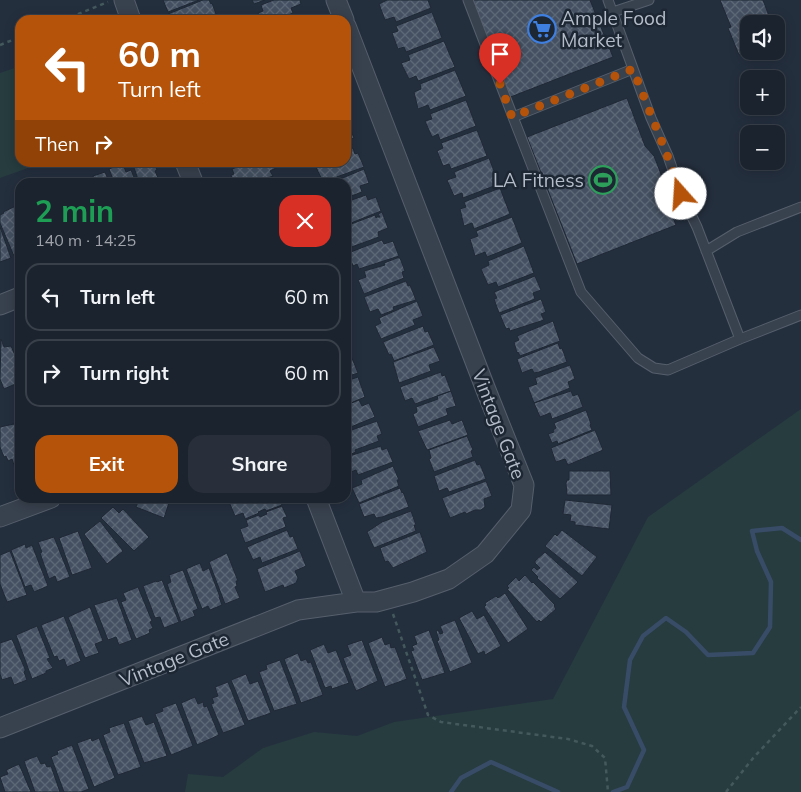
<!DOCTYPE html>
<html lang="en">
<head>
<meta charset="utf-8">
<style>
  :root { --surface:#1b232e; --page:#282f3a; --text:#f1f3f6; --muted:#a0a4aa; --line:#39404a; --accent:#b45309 }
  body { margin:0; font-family:Mulish,sans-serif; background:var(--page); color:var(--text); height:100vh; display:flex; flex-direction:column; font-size:19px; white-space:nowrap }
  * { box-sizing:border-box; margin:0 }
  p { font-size:16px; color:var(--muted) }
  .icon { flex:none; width:28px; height:28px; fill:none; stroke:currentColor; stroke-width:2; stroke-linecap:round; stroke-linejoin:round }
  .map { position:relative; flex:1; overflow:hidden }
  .drawer { position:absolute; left:15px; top:178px; width:336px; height:325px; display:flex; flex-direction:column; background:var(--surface); border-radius:15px; box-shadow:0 2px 12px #0003,0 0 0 1px var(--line) }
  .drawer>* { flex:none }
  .banner { position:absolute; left:15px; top:15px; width:336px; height:152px; border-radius:15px; box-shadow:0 2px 12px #0003,0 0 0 1px var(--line); background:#b45309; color:#fff; overflow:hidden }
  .fabs { position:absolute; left:740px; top:15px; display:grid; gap:10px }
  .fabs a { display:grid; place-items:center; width:45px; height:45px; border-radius:10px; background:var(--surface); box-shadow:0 2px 12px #0003,0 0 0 1px var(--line); font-size:25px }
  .pin { position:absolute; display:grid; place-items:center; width:42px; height:42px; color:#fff; margin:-51px -21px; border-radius:50% 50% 50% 0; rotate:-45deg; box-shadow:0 0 5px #0007 }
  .pin .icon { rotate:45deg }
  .me { position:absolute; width:55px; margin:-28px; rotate:341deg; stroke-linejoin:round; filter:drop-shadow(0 0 4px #0008) }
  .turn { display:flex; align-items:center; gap:18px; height:105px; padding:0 20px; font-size:22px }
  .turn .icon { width:65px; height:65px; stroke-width:2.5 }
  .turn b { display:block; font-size:35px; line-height:42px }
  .then { display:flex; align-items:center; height:48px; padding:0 20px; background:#0003; gap:10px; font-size:19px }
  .round { display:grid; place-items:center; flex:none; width:52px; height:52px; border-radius:15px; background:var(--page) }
  .head { display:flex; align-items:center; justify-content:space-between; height:85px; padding:0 20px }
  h1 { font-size:30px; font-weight:700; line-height:38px; color:#1e9e55 }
  .primary-button { display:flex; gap:10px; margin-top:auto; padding:10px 20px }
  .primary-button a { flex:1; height:58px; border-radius:15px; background:var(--accent); color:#fff; font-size:20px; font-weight:700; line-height:58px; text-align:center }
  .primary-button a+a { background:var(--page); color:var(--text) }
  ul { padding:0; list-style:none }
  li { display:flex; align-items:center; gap:15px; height:68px; margin:0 10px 8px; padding:0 10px; border:2px solid var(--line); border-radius:15px }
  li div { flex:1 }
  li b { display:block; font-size:19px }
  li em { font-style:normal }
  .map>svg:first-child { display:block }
  .green { fill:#263c3f }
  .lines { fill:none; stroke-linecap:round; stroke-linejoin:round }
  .stream { stroke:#394c67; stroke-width:4.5 }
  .building { fill:url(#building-cross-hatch); stroke:#1f2835 }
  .lane-casing { stroke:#565f6c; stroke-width:11 }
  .street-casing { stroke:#565f6c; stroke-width:21 }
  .path { stroke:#44595c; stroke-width:2.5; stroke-dasharray:4 4; stroke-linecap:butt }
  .lane { stroke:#38414e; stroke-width:9 }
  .street { stroke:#38414e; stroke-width:19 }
  .route { stroke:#b45309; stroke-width:9; stroke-dasharray:0 16.2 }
  .labels { text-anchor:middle; stroke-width:5; stroke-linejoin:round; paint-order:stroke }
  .poi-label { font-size:19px; fill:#b4bcc9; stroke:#1d2633; text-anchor:start }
  .street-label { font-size:19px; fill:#b4bcc9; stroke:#1d2633 }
</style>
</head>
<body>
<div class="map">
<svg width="801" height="792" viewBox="0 0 801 792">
  <defs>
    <pattern id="building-cross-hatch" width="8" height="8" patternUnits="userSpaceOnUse" patternTransform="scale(1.25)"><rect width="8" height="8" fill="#455162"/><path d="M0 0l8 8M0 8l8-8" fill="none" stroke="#5d6877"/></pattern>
  </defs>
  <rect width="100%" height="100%" fill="#242f3e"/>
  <path class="green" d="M20 66V162L42 163 0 178V73Z
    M801 409V792H185L188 774 223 777 263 748 314 732 357 736 394 722 553 699 648 517Z"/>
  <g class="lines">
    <path class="stream" d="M451 792 461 778 491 762 558 792
      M613 792 627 787 644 750 624 707 630 660 643 636 666 618 686 632 708 655 753 653 770 627 771 582 757 551 752 531 782 528 801 540"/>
  </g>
  <path class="building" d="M163 0H199L168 12Z
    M203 0H209L211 4 212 3 216 14 212 15 213 18 208 20H171L168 14Z
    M252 0H265L254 4Z
    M274 0H300L301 4 291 8 293 13 276 20H261L258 13 263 11 261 5Z
    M387 0H428L431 8 396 22 394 17 385 20 379 4Z
    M472 0H590L613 57 508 98Z
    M720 0H763L772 24H749V51L739 55 728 28 731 27Z
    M432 12 442 38 406 52 404 47 398 49 392 33 398 31 396 26Z
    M444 41 455 67 418 81 416 76 409 79 401 63 410 60 408 55Z
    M455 70 466 96 430 110 428 105 418 109 414 92 421 89 420 84Z
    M627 98 645 146 654 156 661 174V187L676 225 577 264 527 137Z
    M466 100 476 126 440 140 438 134 432 137 425 121 432 119 430 114Z
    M348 123 354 138 349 139 352 145 346 147V124Z
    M477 130 487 156 451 169 449 164 443 166 437 151 443 148 441 143Z
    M353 148 355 154 358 153 364 167 323 182 314 163 346 162V151Z
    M489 158 499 184 463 198 462 193 454 196 447 180 456 177 454 172Z
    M132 162H154L157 170 155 171 159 180 163 178 165 182H139Z
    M250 162H276L278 167 270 171 273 176 259 181V179L251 182H233L231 175 234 174 232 169Z
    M123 164 126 172 131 170 136 182H114L109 169Z
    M364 169 369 183 360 186 362 192 346 198V182H333Z
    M105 172 109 182H87L94 178 93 176Z
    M273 177 275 182H259Z
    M500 188 510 214 474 229 472 223 464 226 460 209 466 207 464 202Z
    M366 195 368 200 376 197 381 211 346 225V202Z
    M16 206 20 216V253L14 256 0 223V215L4 213 3 212Z
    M382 212 388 228 378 232 379 237 346 249V226L375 215 376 218 377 217H380L378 214Z
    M512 217 522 243 487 257 485 252 475 256 470 239 478 236 476 231Z
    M0 227 11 258 0 262Z
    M382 240 384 244 393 241 399 256 359 269 357 264 353 266 348 253Z
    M524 246 534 273 498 287 496 282 488 285 481 269 489 265 488 261Z
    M397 258H400L405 271 402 272 404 278 364 294 358 280 366 277 364 271 385 265 384 263Z
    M535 276 541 290 533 293 535 299 499 313 494 299 497 298 494 292Z
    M406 281 408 286 410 285 416 300 393 307 394 310 381 315 378 309 370 312 364 297Z
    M541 299 546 312 541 314 544 320 510 331 509 328 506 329 500 315Z
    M417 301 423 316 413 320 415 325 381 339 375 326 381 323 379 318Z
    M553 321 560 341 520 356 518 352 517 353 514 342 519 340 517 336Z
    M423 326 425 332 428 331 434 345 394 361 391 354 389 355 383 342Z
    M1 339 4 347 11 346 18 362 16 363 20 374V382L4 389 0 379Z
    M558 343 560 349 562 348 567 362 539 372 534 373 532 369 522 373 517 359Z
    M434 347 440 361 429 365 431 371 399 383 393 362Z
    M352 358 358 373 346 377V361Z
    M570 365 575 379 568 382 570 388 534 403 528 387 537 384 535 378Z
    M441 372 442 376 445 375 451 391 415 404 412 398 405 401 400 387Z
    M358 377 365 397 346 405V381Z
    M451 391 456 406 446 409 448 415 418 427 413 414 417 412 416 407 438 399 437 396Z
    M571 391 573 396 578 394 583 407 552 419 550 413 540 417 534 403Z
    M359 400 362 406 369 403 375 417 346 429V405Z
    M586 410 591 424 590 425 592 430 558 444 557 441 552 443 548 434 554 432 553 430 556 428 554 423Z
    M20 418V433L15 420Z
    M450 420 452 424 462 420 468 435 427 450 418 431Z
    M377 421 382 434 377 436 379 441 355 450 356 452 346 456V432Z
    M14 424 20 440V469L16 471 12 459 8 461 6 456 4 457 0 447V427Z
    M595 430 603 450 568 465 565 459 556 462 555 460 551 448Z
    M467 436 473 450 471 451 473 457 434 472 429 459 431 458 429 450Z
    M381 446 382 450 387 448 393 462 358 475 356 470 346 474V457Z
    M475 460 477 465 480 464 486 479 449 492 447 488 439 491 434 476Z
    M393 466 399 480H397L399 486 359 503 352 488 362 484 361 480Z
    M569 471H610L611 495H567L566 483 567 480H569Z
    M486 481 492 496 484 499 485 507 481 510H475L466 514 465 512 450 518 442 498Z
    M400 488 402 493 403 492 409 507 382 517 376 518 374 514 364 517 359 504Z
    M125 498H169L167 503H169L164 518 136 507 138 502Z
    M241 498H279L282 505 266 511 265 509 258 512 259 513 245 519 243 513 235 516 229 502Z
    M565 500 612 505 609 529 575 525V522L570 521 571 515 563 514Z
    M282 506 287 517 283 518 286 527 245 543 240 529 248 526 246 520 259 515 260 517 267 514 266 512Z
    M113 507 119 513 123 509 149 537 134 551 101 518Z
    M411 511 416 525H414L416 531 374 548 367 532 382 522Z
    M100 521 123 551 107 564 84 534Z
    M287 530 290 537 293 536 298 549 262 563 260 557 253 560 247 547Z
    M562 530 597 557 582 576 545 546 555 534 557 536Z
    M78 531 92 568 72 575 59 538Z
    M420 532 427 552 393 568 388 561 385 562 380 548Z
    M54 537 70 577 57 582 55 576 49 579 40 553 42 552 38 542Z
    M25 544 26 548 32 545 48 586 34 592 31 585 25 587 11 550Z
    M10 551 27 595 7 602 0 584V555Z
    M300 551 306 566 295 571 298 578 296 583 284 588 283 585 265 592 257 569Z
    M545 552 578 582 560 599 537 578 538 577 531 570 534 567 537 570 540 568 535 563V561Z
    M227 553 238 581H236L237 586 235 587 240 598 225 604 209 562Z
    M200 563 203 571 209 568 220 597H219L222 605 210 610 208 606 202 609 186 569Z
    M183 570 198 609 193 611 195 616 181 622 167 584 171 582 169 575Z
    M525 575 532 583 533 582 555 605 554 606 556 609 541 622 539 620 537 622 507 589 509 588 507 586 516 577 519 581Z
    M162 580 179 622 164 628 160 617 155 618 143 586 156 581 157 582Z
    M138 587 152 621 150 622 153 628 149 630 150 633 136 639 121 602 126 600 123 593Z
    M505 593 528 629 508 643 484 607 486 605 485 603 496 596 498 598Z
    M117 598 132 640 119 645 116 637 108 640 94 605Z
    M90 607 103 641 95 644 99 653 85 658 68 617Z
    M472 611 477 619 484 615 501 646 485 655 484 651 478 654 459 618Z
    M64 616 81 661 67 667 64 659 59 661 57 656 54 657 41 625Z
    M455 620 472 663 450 672 437 641 439 640 436 631 438 630 440 634 443 633 440 626Z
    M37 626 50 658 47 659 53 668 46 671V673L32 679 16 635Z
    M429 630 445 673 422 680 411 651 414 650 412 646 417 644 414 636Z
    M382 637 385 645 390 643 391 648 395 647 407 679 385 687 368 643Z
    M12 639 25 669V671L24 672 27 680 14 685 11 677 2 680 0 674V643Z
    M362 640 378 681 356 691 343 658 351 655 347 645Z
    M324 644 328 653 336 650 349 683 332 689 331 686 325 688 310 650Z
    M298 653 301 661 306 659 308 663 311 662 323 695 301 703 284 659Z
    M280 660 297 704 274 711 259 672 267 669 266 665Z
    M246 674 250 684 258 681 271 713 248 721 231 680Z
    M228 682 245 725 223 733 211 704 214 703 212 698 218 696 215 687Z
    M195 697 198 704 203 702 204 707 207 706 219 735 197 745 181 703Z
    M176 703 193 746 171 755 155 714 163 711 162 708Z
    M142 716 146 725 154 722 167 756 144 763 128 721Z
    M124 723 141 767 118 775 103 735 110 732 109 728Z
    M91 738 92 741 99 738 115 778 94 787 77 743Z
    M72 745 89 789 81 792H64L51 757 58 754 57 751Z
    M37 756 41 764 45 763 47 767 51 766 60 792H35L24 761Z
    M19 764 31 792H5L0 777 8 774 6 770Z"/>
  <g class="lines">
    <defs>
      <path id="lane" d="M468 0 513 117 633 69
        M608 0 651 118 668 156 681 194 697 227 740 339 801 315
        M613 12 649 0
        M513 117 581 292 638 358 654 368 668 370 740 339
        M706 251 737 232 801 207"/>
      <path id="street" d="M124 0 131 20
        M336 0 344 20
        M185 162 193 182
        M0 305 20 297
        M316 498 356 602
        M0 517 51 498
        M0 728 298 610 356 602H376L413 592 449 579 485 554 521 510 524 485 486 390 346 26"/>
    </defs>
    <use href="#lane" class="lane-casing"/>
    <use href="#street" class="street-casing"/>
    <path class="path" d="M63 20 108 2
      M0 45 20 37
      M393 614 428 715 441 722 568 739 592 746 605 758 608 792
      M726 792 754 757 801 707"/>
    <use href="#lane" class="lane"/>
    <use href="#street" class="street"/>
  </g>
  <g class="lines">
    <path class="route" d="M500 84 512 117 633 69C649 111 667 152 681 194"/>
  </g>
  <defs>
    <symbol id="supermarket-ring" viewBox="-11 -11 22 22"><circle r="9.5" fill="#1d2633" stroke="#3f7fe0" stroke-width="1.5"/><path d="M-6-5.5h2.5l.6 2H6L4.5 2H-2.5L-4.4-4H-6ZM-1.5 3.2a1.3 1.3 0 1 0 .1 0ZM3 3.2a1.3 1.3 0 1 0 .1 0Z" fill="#3f7fe0"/></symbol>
    <symbol id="stadium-ring" viewBox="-11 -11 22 22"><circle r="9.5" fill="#1d2633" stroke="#2e9e5b" stroke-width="1.5"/><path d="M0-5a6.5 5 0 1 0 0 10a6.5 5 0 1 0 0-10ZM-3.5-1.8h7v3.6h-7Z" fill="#2e9e5b"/></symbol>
  </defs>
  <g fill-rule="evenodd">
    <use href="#supermarket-ring" x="526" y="13" width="32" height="32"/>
    <use href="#stadium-ring" x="587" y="164" width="32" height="32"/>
  </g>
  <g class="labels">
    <g class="poi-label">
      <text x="561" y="25">Ample Food<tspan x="561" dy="22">Market</tspan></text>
      <text x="584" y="187" text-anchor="end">LA Fitness</text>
    </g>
    <g class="street-label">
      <text transform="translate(499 424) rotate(69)" y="7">Vintage Gate</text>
      <text transform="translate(174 659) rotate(-22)" y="7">Vintage Gate</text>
    </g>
  </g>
</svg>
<div class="fabs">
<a><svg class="icon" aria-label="sound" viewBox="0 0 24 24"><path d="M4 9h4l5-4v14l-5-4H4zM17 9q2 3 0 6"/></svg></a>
<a>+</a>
<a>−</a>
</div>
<div class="pin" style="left:500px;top:84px;background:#d93025"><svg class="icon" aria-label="arrive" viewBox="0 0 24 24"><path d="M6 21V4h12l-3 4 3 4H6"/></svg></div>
<svg class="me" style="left:681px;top:194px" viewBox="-20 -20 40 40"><circle r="19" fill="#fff"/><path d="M0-13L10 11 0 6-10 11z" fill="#b45309"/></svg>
<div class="banner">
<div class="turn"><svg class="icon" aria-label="left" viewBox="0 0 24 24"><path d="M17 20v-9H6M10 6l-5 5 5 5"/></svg><div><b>60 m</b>Turn left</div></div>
<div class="then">Then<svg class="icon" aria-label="right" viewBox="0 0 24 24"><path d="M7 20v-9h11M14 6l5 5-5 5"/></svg></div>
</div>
<section class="drawer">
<div class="head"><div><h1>2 min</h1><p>140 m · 14:25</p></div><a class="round" style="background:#d93025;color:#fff"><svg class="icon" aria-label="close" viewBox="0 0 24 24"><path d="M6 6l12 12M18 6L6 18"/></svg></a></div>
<ul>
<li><svg class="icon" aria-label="left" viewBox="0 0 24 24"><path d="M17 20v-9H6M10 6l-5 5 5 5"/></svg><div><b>Turn left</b></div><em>60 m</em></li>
<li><svg class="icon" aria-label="right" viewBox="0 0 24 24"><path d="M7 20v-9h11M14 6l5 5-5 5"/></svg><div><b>Turn right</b></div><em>60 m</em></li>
</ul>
<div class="primary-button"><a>Exit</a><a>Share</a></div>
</section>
</div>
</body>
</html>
